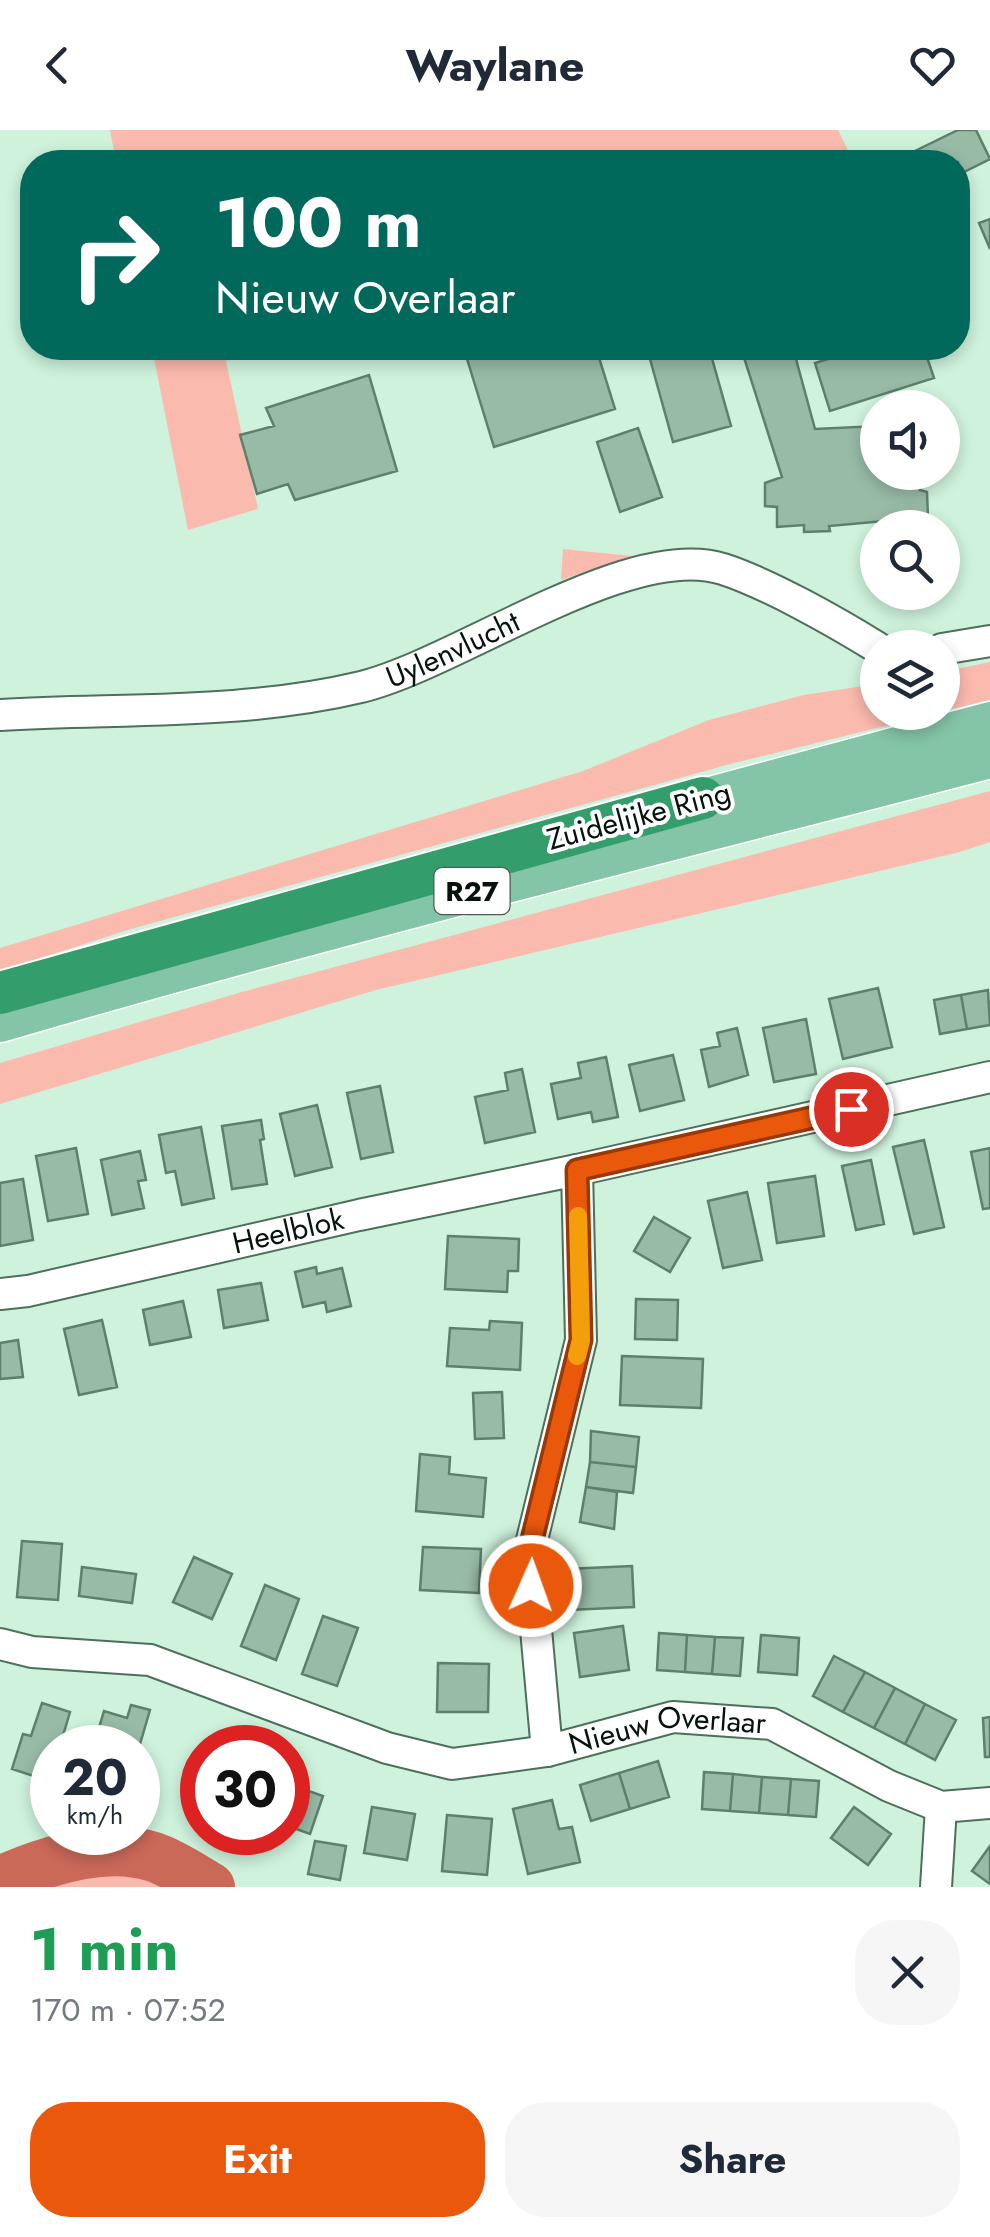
<!DOCTYPE html>
<html lang="en">
<head>
<meta charset="utf-8">
<style>
  :root { --surface:#fff; --page:#f6f6f7; --text:#1f2937; --muted:#747a83; --accent:#ea580c }
  body { margin:0; font-family:Jost,sans-serif; background:var(--page); color:var(--text); height:100vh; display:flex; flex-direction:column; font-size:38px; white-space:nowrap }
  * { box-sizing:border-box; margin:0 }
  p { font-size:32px; color:var(--muted) }
  .icon { flex:none; width:55px; height:55px; fill:none; stroke:currentColor; stroke-width:2; stroke-linecap:round; stroke-linejoin:round }
  .map { position:relative; height:1757px; overflow:hidden }
  .panel { display:flex; flex-direction:column; background:var(--surface); flex:1 }
  .panel>* { flex:none }
  .hud { position:absolute; left:20px; top:20px; width:950px; height:210px; border-radius:40px; box-shadow:0 5px 15px #0003; background:#00695c; color:#fff; overflow:hidden }
  .buttons { position:absolute; left:860px; top:260px; display:grid; gap:20px }
  .buttons a { display:grid; place-items:center; width:100px; height:100px; border-radius:50%; background:var(--surface); box-shadow:0 5px 15px #0003; font-size:50px }
  .speed { position:absolute; left:30px; top:1595px; display:flex; gap:20px; font-size:50px; font-weight:700; text-align:center }
  .speed>* { display:grid; place-content:center; width:130px; height:130px; border-radius:50%; background:var(--surface); box-shadow:0 5px 15px #0003; line-height:1 }
  .speed small { font-size:25px; font-weight:400 }
  .speed .limit { border:15px solid #d22; background:#fff; color:#111 }
  .pin { position:absolute; display:grid; place-items:center; width:85px; height:85px; color:#fff; margin:-42px; border:5px solid #fff; border-radius:50%; box-shadow:0 2px 10px #0007 }
  .me { position:absolute; width:110px; margin:-55px; rotate:2deg; stroke-linejoin:round; filter:drop-shadow(0 0 8px #0008) }
  .turn { display:flex; align-items:center; gap:35px; height:210px; padding:0 30px; font-size:45px }
  .turn .icon { width:130px; height:130px; stroke-width:2.5 }
  .turn b { display:block; font-size:70px; line-height:85px }
  .round { display:grid; place-items:center; flex:none; width:105px; height:105px; border-radius:40px; background:var(--page) }
  .headline { display:flex; align-items:center; justify-content:space-between; height:170px; padding:0 30px }
  h1 { font-size:60px; font-weight:700; line-height:75px; color:#1e9e55 }
  .cta { display:flex; gap:20px; margin-top:auto; padding:20px 30px }
  .cta a { flex:1; height:115px; border-radius:40px; background:var(--accent); color:#fff; font-size:40px; font-weight:700; line-height:115px; text-align:center }
  .cta a+a { background:var(--page); color:var(--text) }
  header { display:flex; justify-content:space-between; align-items:center; height:130px; padding:0 30px; background:var(--surface); font-size:45px; font-weight:700 }
  .map>svg:first-child { display:block }
  .green { fill:#fbbaae }
  .lines { fill:none; stroke-linecap:round; stroke-linejoin:round }
  .river { stroke:#cb6959; stroke-width:50 }
  .building { fill:#98bba6; stroke:#5e7f6c; stroke-width:2.5 }
  .minor-casing { stroke:#4f6f5d; stroke-width:34 }
  .major-casing { stroke:#fff; stroke-width:41 }
  .highway-casing { stroke:#fff; stroke-width:46 }
  .minor { stroke:#fff; stroke-width:30 }
  .major { stroke:#85c5a7; stroke-width:38 }
  .highway { stroke:#339e6c; stroke-width:42 }
  .route-casing { stroke:#983908; stroke-width:25 }
  .route { stroke:#ea580c; stroke-width:18 }
  .slow { stroke:#f59e0b; stroke-width:18 }
  .labels { text-anchor:middle; stroke-width:8; stroke-linejoin:round; paint-order:stroke }
  .shield { fill:#fff; stroke:#515a55; stroke-width:2.5 }
  .shield-label { font-size:28px; font-weight:bold; fill:#06130c }
  .street-label { font-size:30px; fill:#06130c; stroke:#fff }
</style>
</head>
<body>
<header><svg class="icon" aria-label="back" viewBox="0 0 24 24"><path d="M15 5l-7 7 7 7"/></svg>Waylane<svg class="icon" aria-label="heart" viewBox="0 0 24 24"><path d="M12 20l-8-8c-3-5 5-10 8-4 3-6 11-1 8 4z"/></svg></header>
<div class="map">
<svg width="990" height="1757" viewBox="0 0 990 1757">
  <rect width="100%" height="100%" fill="#cef2dc"/>
  <path class="green" d="M110 0H838L854 32H116Z
    M152 218H257L226 231 258 379 188 400Z
    M563 419 642 427 608 434 561 450Z
    M990 532V570L943 581V542Z
    M877 554 878 582 938 583 734 633 131 799 0 841V818L583 641 709 590 804 565Z
    M990 661V712L960 722 376 860 0 974V933L242 862Z
    M115 1737 153 1742 181 1757H24L62 1745Z"/>
  <g class="lines">
    <path class="river" d="M0 1751C45 1731 105 1711 154 1727 172 1733 193 1747 210 1757"/>
  </g>
  <path class="building" d="M958 0H976L990 29 958 45V32H921L915 21Z
    M990 89V119L979 93Z
    M469 218H596L615 279 494 317 464 219Z
    M693 218H709L731 296 673 312 650 229Z
    M741 218H793L815 299 878 296V342H919L920 360 927 362 928 387 829 396 830 401 804 402V395L777 397V377L765 376V353L782 347Z
    M862 218H924L934 248 830 281 815 233Z
    M369 245 397 341 295 370 288 354 257 364 240 305 274 296 266 278Z
    M638 298 662 367 620 382 597 312Z
    M878 858 892 917 843 929 829 869Z
    M988 860 990 895 967 899 961 865Z
    M961 865 967 899 940 904 934 870Z
    M806 889 816 944 774 952 763 898Z
    M737 898 748 945 709 957 701 920 720 916 717 903Z
    M673 925 684 970 640 981 629 935Z
    M606 927 618 987 593 992 591 982 558 989 551 954 581 948 578 933Z
    M522 939 535 1002 485 1013 475 967 508 960 505 943Z
    M380 956 393 1022 361 1029 347 963Z
    M317 975 332 1037 295 1046 280 984Z
    M261 990 264 1009 260 1010 267 1054 232 1059 222 996Z
    M201 997 214 1068 182 1075 175 1041 166 1043 159 1005Z
    M924 1010 944 1097 914 1104 893 1017Z
    M76 1018 88 1084 48 1091 36 1026Z
    M990 1018V1078L983 1079 971 1022Z
    M140 1021 146 1050 138 1051 144 1078 112 1085 101 1030Z
    M871 1030 884 1094 856 1100 842 1036Z
    M815 1046 824 1106 777 1113 768 1053Z
    M23 1049 33 1110 0 1116V1053Z
    M747 1062 762 1130 723 1138 708 1071Z
    M654 1087 690 1108 670 1142 634 1121Z
    M448 1106 519 1109 518 1141H508L507 1162 445 1159Z
    M316 1137 317 1144 342 1138 351 1176 327 1182 325 1172 303 1177 295 1142Z
    M261 1153 268 1190 224 1198 218 1160Z
    M636 1169 678 1170 677 1210 635 1209Z
    M183 1171 191 1207 150 1215 143 1180Z
    M102 1190 117 1257 79 1265 64 1199Z
    M490 1191 522 1193 520 1240 447 1236 450 1198 489 1200Z
    M18 1210 23 1247 0 1249V1213Z
    M622 1226 703 1229 701 1278 620 1275Z
    M502 1262 504 1308 475 1309 473 1263Z
    M591 1301 639 1307 636 1337 590 1332Z
    M420 1324 450 1327 449 1344 486 1348 483 1387 416 1381Z
    M590 1332 636 1337 633 1363 586 1357Z
    M586 1357 617 1362 614 1399 580 1392Z
    M22 1411 62 1414 58 1470 17 1467Z
    M423 1417 481 1419 479 1463 420 1460Z
    M194 1427 232 1444 212 1489 173 1472Z
    M632 1436 634 1477 568 1480 566 1439Z
    M82 1437 136 1444 132 1473 79 1466Z
    M265 1455 299 1469 276 1530 241 1516Z
    M323 1486 358 1498 337 1556 302 1544Z
    M623 1496 629 1540 580 1547 574 1503Z
    M659 1503 687 1505 685 1542 657 1540Z
    M687 1505 715 1507 712 1544 685 1542Z
    M761 1505 799 1508 797 1545 758 1542Z
    M715 1507 743 1508 740 1546 712 1544Z
    M834 1526 865 1542 843 1582 813 1566Z
    M438 1533 489 1534 488 1582H437Z
    M865 1542 895 1558 874 1598 843 1582Z
    M895 1558 925 1574 905 1614 874 1598Z
    M42 1573 70 1582 62 1609 69 1612 67 1618H52V1652L12 1639 23 1604 31 1606Z
    M925 1574 956 1590 935 1630 905 1614Z
    M131 1575 150 1580 138 1621V1618H93L104 1581 127 1588Z
    M990 1587V1627H985L983 1588Z
    M658 1631 669 1667 630 1679 619 1643Z
    M704 1642 733 1644 730 1681 702 1679Z
    M619 1643 630 1679 591 1691 580 1655Z
    M733 1644 762 1647 759 1683 730 1681Z
    M288 1647 299 1651 297 1657 323 1666 310 1704 288 1696Z
    M762 1647 791 1649 788 1685 759 1683Z
    M791 1649 819 1651 816 1687 788 1685Z
    M552 1670 559 1699 572 1697 580 1732 528 1744 513 1679Z
    M372 1677 415 1684 407 1730 364 1723Z
    M854 1677 891 1704 868 1735 831 1708Z
    M447 1685 492 1689 487 1745 442 1741Z
    M315 1711 346 1716 340 1750 308 1744Z
    M990 1716V1754L972 1741Z"/>
  <g class="lines">
    <defs>
      <g id="minor">
        <path d="M942 519 990 511"/>
        <path id="s1" d="M0 585C120 578 244 585 361 557 459 533 629 409 723 439 769 454 836 492 878 518"/>
        <path id="s2" d="M990 947 577 1040 581 1210 529 1422 547 1621 673 1587 772 1594 889 1656 941 1677 990 1673"/>
        <path id="s3" d="M0 1164 28 1161 359 1085 577 1040"/>
        <path d="M0 1514 32 1522 150 1530 387 1618 452 1634 547 1621"/>
        <path d="M936 1757 941 1677"/>
      </g>
      <path id="major" d="M703 668 990 591
        M0 893C328 797 659 715 990 629"/>
      <path id="highway" d="M0 863 703 668"/>
    </defs>
    <use href="#minor" class="minor-casing"/>
    <use href="#major" class="major-casing"/>
    <use href="#highway" class="highway-casing"/>
    <use href="#minor" class="minor"/>
    <use href="#major" class="major"/>
    <use href="#highway" class="highway"/>
  </g>
  <g class="lines">
    <defs>
      <path id="route" d="M531 1456 529 1422 581 1210 577 1040 851 979"/>
    </defs>
    <use href="#route" class="route-casing"/>
    <use href="#route" class="route"/>
    <path class="slow" d="M577 1226 581 1210 578 1086"/>
  </g>
  <g class="labels">
    <rect class="shield" x="434.5" y="738" width="75" height="46" rx="8"/>
    <g class="shield-label">
      <text x="472" y="771">R27</text>
    </g>
    <g class="street-label">
      <text dy="10" stroke="none"><textPath href="#s1" startOffset="462">Uylenvlucht</textPath></text>
      <text transform="translate(639 686) rotate(-15)" y="10">Zuidelijke Ring</text>
      <text dy="10" stroke="none"><textPath href="#s3" startOffset="295">Heelblok</textPath></text>
      <text dy="10" stroke="none"><textPath href="#s2" startOffset="1135">Nieuw Overlaar</textPath></text>
    </g>
  </g>
</svg>
<div class="buttons">
<a><svg class="icon" aria-label="sound" viewBox="0 0 24 24"><path d="M4 9h4l5-4v14l-5-4H4zM17 9q2 3 0 6"/></svg></a>
<a><svg class="icon" aria-label="search" viewBox="0 0 24 24"><circle cx="10" cy="10" r="6"/><path d="M15 15l6 6"/></svg></a>
<a><svg class="icon" aria-label="layers" viewBox="0 0 24 24"><path d="M12 4l9 5-9 5-9-5zM3 14l9 5 9-5"/></svg></a>
</div>
<div class="speed"><div>20<small>km/h</small></div><div class="limit">30</div></div>
<div class="pin" style="left:851px;top:979px;background:#d93025"><svg class="icon" aria-label="arrive" viewBox="0 0 24 24"><path d="M6 21V4h12l-3 4 3 4H6"/></svg></div>
<svg class="me" style="left:531px;top:1456px" viewBox="-20 -20 40 40"><circle r="17" fill="#ea580c" stroke="#fff" stroke-width="3"/><path d="M0-11L8 9 0 5-8 9z" fill="#fff"/></svg>
<div class="hud">
<div class="turn"><svg class="icon" aria-label="right" viewBox="0 0 24 24"><path d="M7 20v-9h11M14 6l5 5-5 5"/></svg><div><b>100 m</b>Nieuw Overlaar</div></div>
</div>
</div>
<section class="panel">
<div class="headline"><div><h1>1 min</h1><p>170 m · 07:52</p></div><a class="round"><svg class="icon" aria-label="close" viewBox="0 0 24 24"><path d="M6 6l12 12M18 6L6 18"/></svg></a></div>
<div class="cta"><a>Exit</a><a>Share</a></div>
</section>
</body>
</html>
